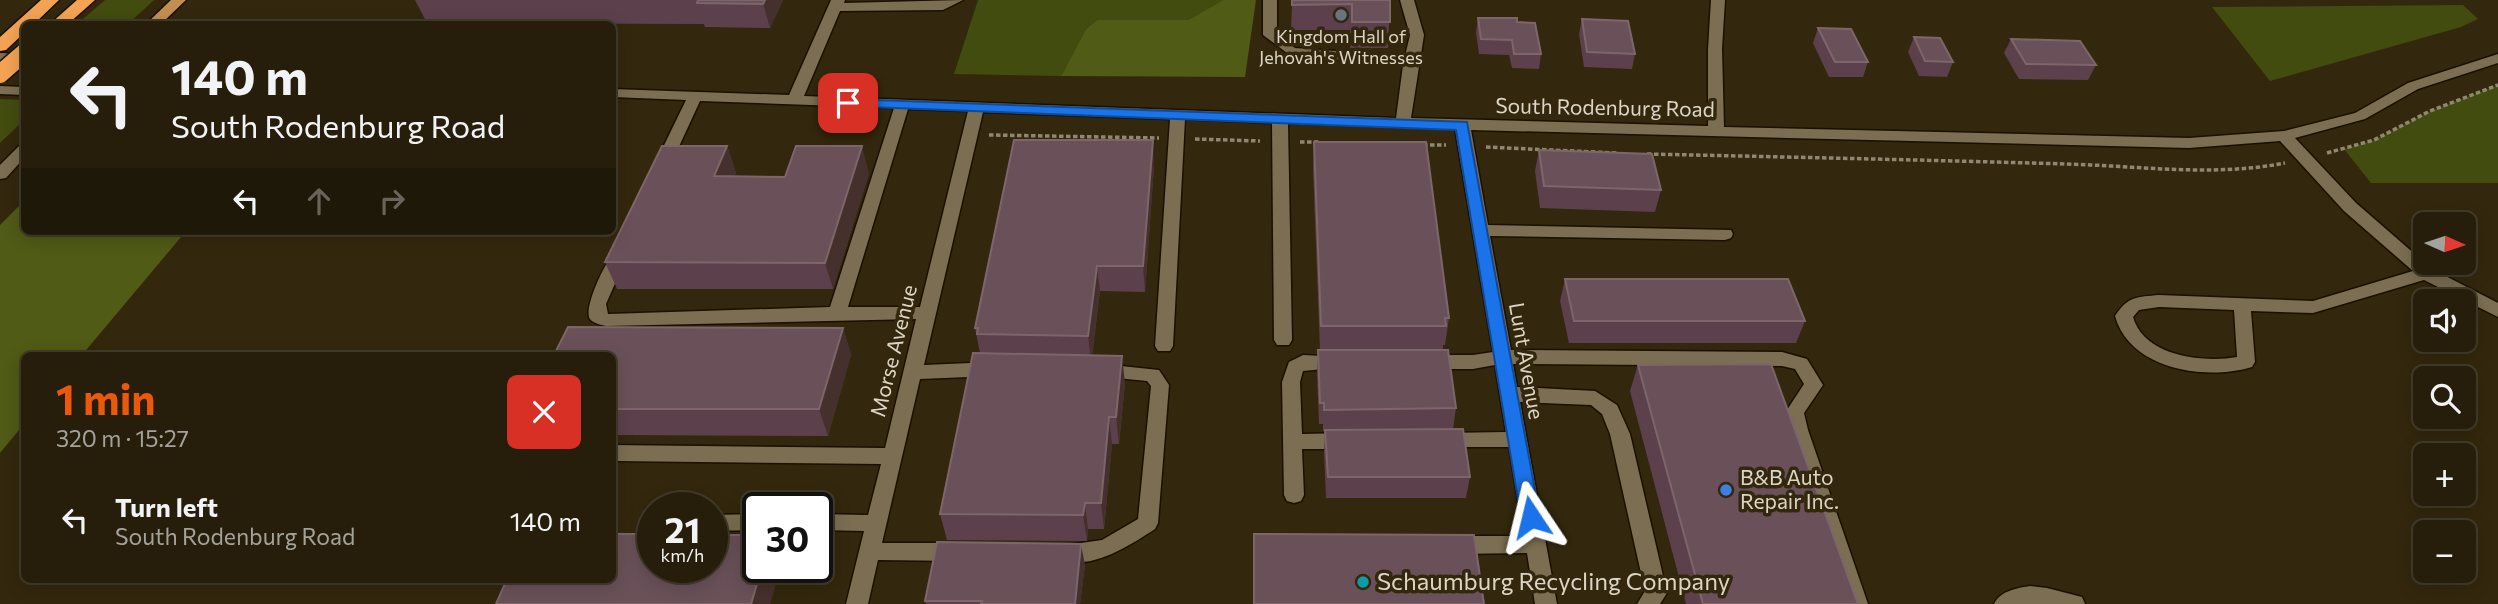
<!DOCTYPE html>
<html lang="en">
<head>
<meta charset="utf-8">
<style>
  :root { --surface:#261e0a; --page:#2e2713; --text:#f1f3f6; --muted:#a4a29c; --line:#423c2b; --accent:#ea580c }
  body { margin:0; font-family:Commissioner,sans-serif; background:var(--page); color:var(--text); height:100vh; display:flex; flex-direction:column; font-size:26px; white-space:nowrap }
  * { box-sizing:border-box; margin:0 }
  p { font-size:23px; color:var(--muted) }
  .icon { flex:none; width:38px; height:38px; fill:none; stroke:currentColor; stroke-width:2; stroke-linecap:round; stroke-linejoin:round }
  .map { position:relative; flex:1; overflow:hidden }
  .panel { position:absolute; left:21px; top:352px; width:595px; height:231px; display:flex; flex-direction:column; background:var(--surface); border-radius:10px; box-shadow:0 4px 18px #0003,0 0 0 2px var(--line) }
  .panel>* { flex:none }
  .hud { position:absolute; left:21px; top:21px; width:595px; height:214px; border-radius:10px; box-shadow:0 4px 18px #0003,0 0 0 2px var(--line); background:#261e0a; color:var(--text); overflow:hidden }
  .needle { width:46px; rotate:93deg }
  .tools { position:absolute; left:2413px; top:212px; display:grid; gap:14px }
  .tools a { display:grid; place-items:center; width:63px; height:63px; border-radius:10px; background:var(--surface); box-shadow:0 4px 18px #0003,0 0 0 2px var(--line); font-size:35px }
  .speed { position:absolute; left:637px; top:492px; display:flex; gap:14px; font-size:35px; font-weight:700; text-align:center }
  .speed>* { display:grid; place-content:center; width:91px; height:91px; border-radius:50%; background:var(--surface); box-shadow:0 4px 18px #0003,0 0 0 2px var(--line); line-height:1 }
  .speed small { font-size:18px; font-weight:400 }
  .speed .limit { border:4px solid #111; border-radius:10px; background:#fff; color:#111 }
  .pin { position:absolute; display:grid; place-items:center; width:60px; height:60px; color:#fff; margin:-30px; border-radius:14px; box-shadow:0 4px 10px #0006 }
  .me { position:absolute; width:77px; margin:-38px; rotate:350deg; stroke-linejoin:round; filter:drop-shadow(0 0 5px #0008) }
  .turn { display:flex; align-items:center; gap:24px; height:147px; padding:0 35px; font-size:32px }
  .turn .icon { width:91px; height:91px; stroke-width:2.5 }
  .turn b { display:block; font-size:49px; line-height:60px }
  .lanes { display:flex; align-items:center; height:66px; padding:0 35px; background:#0003; justify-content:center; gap:35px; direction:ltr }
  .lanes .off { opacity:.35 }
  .round { display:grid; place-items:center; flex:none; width:74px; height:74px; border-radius:10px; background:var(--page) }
  .headline { display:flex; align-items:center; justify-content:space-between; height:119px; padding:0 35px }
  h1 { font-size:42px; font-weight:700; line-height:52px; color:var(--accent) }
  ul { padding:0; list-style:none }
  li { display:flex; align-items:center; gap:21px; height:98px; padding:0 35px }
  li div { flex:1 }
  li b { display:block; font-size:26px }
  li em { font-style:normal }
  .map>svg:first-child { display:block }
  .green { fill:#424c0f }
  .forest { fill:#505b15 }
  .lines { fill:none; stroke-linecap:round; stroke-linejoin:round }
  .minor-casing { stroke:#1b1000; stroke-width:3 }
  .major-casing { stroke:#1b1000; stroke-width:3 }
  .highway-casing { stroke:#1b1000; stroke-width:3 }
  .path { stroke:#908772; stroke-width:3.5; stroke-dasharray:4.5 2.5; stroke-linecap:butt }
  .minor { fill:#7b6e52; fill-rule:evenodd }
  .major { fill:#c38e53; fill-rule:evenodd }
  .highway { fill:#f3a353; fill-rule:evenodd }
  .highway-bridge-casing { stroke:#1b1000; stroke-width:21; stroke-linecap:butt }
  .highway-bridge { stroke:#f3a353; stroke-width:18 }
  .wall { fill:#5c414c }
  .shaded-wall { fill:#46302d }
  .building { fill:#6a5159; stroke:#7c666a; stroke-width:2 }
  .route { fill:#1a73e8; stroke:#114b97; stroke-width:2 }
  .worship-dot { fill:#6b7280; stroke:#33280d; stroke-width:2.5 }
  .shop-dot { fill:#3f7fe0; stroke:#33280d; stroke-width:2.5 }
  .culture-dot { fill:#0f9aa8; stroke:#33280d; stroke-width:2.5 }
  .labels { text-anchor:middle; stroke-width:7; stroke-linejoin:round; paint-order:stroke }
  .far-poi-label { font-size:18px; fill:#ddd6c6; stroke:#33280d }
  .street-label { font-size:21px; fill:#ddd6c6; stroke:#33280d }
  .poi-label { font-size:21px; fill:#ddd6c6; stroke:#33280d; text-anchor:start }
  .near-poi-label { font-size:24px; fill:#ddd6c6; stroke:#33280d; text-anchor:start }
</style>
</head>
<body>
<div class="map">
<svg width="2498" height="604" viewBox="0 0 2498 604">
  <rect width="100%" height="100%" fill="#33280d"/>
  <path class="green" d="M105 0H154L128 24H77Z
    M978 0H1223L1188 20H1097L1086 29 1061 76 954 74Z
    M2463 5 2478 19 2461 27 2270 81 2212 7Z
    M2498 85V183H2371L2344 149 2374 140 2430 111Z
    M0 99 24 100V120L0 143Z"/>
  <path class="forest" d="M1223 0H1256L1245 77 1061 76 1086 29 1097 20H1188Z
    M24 201V231H186L82 355H24V424L0 453V225Z"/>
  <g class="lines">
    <defs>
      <path id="minor" d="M831 0H845L844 3 963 0 943 10 840 11 804 96 1396 118 1403 65 1291 56 1263 35V0H1277V34L1295 48 1405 56 1410 35 1400 0H1414L1424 35 1411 118 1708 126V49L1711 0H1725L1722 49 1724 127 2189 138 2284 131 2355 113 2408 83 2498 54V63L2418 89 2365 119 2295 138 2356 203 2432 269 2498 303V317L2424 280 2313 313 2251 311 2255 362 2252 367C2206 381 2130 370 2115 316 2128 296 2137 297 2159 295L2313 301 2413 271 2344 211 2280 141 2189 148 1471 130 1488 225 1731 230 1733 234 1731 238 1725 240 1490 236 1511 350 1782 352 1807 359 1823 385 1804 413 1808 430 1868 604H1846L1788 430 1785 413 1804 384 1795 369 1782 366 1513 364 1517 387 1595 391 1617 405 1630 434 1667 593 1660 604H1637L1645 591 1610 434 1602 414 1591 405 1520 402 1557 604H1535L1527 553 1455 554 1448 551 1445 545 1448 539 1455 536H1524L1509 447H1443L1436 445 1433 440 1436 435 1443 433 1506 432 1495 365 1473 369H1426L1420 367 1417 362 1420 357 1426 355H1473L1493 352 1455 129 1288 123 1292 340 1289 345H1277L1274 340 1272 123 1185 119 1173 346 1170 351H1158L1155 346 1170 119 983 112 924 365 993 362 999 364 1002 369 999 374 993 376 920 379 882 543H958L965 546 968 552 965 558 958 561 878 560 868 604H846L864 531 817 530V514L868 515 881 464 612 461V445L885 448 916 319 606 326C601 325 593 323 590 319 582 309 609 251 620 248L628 254 606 304 608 314 830 307 894 108 700 101 670 166 662 171 654 166 686 100 612 97V89L789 95ZM908 109 968 111 920 307H848ZM2159 307 2234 310 2237 357C2202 363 2144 356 2133 317L2139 310Z
        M0 53 24 54V62L0 61Z
        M0 86 24 87V95L0 94Z
        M24 144V158L6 178 0 179V165L19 146Z
        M1303 355 1345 357 1348 362 1345 367 1303 371 1300 382 1302 434 1349 433 1356 436 1359 441 1356 446 1349 449H1302L1304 495 1301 501 1294 503 1287 501 1284 495 1282 382 1289 362Z
        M1102 364 1159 370 1169 385 1158 523 1155 529C1126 548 1089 572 1053 559L1050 553 1053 547 1102 540 1138 519 1151 386 1147 381 1096 376 1093 371 1096 366Z
        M758 514V530L712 531V515Z
        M2030 586 2047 588 2082 597 2085 604H1994C2000 591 2017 588 2030 586Z"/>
      <path id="major" d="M171 0H186L161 24H146Z"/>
      <path id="highway" d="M41 0H59L34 24H24V33L6 50 0 51V37Z
        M77 0H95L68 24H50Z"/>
    </defs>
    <use href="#minor" class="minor-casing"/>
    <use href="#major" class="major-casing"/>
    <use href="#highway" class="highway-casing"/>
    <path class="path" d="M989 135 1159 138
      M1195 139 1260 141
      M1300 142H1320
      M1423 145H1446
      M1486 147 1617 153
      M2327 153 2374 140 2430 111 2498 85
      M1647 154C1787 157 1927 160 2067 164 2140 166 2213 177 2285 163"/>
    <use href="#minor" class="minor"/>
    <use href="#major" class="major"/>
    <use href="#highway" class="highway"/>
    <defs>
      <path id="highway-bridge" d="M0 74 24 53"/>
    </defs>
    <use href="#highway-bridge" class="highway-bridge-casing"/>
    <use href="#highway-bridge" class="highway-bridge"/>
  </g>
  <path class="wall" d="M415 0H783L770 28 705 27 704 24 427 23Z
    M1390 0 1388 48H1350V30H1291L1292 5Z
    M1478 18 1517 22 1541 54 1539 69 1512 68 1509 55 1479 54 1476 32Z
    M1582 19 1635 54 1632 69 1584 67 1579 34Z
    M1818 28 1868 62 1863 77H1829L1813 43Z
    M1914 37 1953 62 1947 77 1919 76 1908 52Z
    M2011 39 2096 65 2088 80 2019 79 2004 53Z
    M1314 142 1449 318 1445 345H1443V350L1456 408 1453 429 1470 477 1466 498H1326L1324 451 1325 431H1323V424H1319L1317 372 1318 350H1320L1313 168Z
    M727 146 736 173 734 176 785 177 869 173 833 289H617L605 262Z
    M1539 150 1661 190 1655 212 1540 208 1535 171Z
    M1154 166 1145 292 1100 291 1092 356 1125 383 1119 444H1112L1104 529H1088L1087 541 947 540 940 514 980 353 975 328Z
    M1565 279 1805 321 1796 343H1569L1560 301Z
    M843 328 851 355 828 436 612 435V355Z
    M1638 365 1858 604H1686L1630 391Z
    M1085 565 1080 604H926L925 601Z"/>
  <path class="shaded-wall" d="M765 0H783L770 28 763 4Z
    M1153 140 1154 166 1145 292 1143 266Z
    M727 146 736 173 723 203 714 176Z
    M862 146 869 173 833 289 825 263Z
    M1097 266 1100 291 1091 361 1088 336Z
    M843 328 851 355 828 436 819 409Z
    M1122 356 1125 383 1119 444 1116 417Z
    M1109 417 1112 444 1104 529 1101 503Z
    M1085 503 1088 529 1087 541 1083 515Z
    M1081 544 1085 565 1080 604H1075Z
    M762 567H781L770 604H751Z"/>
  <path class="building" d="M698 0H765L763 4 697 3Z
    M1292 0H1390V22H1352V4L1292 5Z
    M1478 18H1517V22L1535 23 1541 54H1514L1512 40 1481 39Z
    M1582 19 1628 21 1635 54 1587 52Z
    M1818 28 1851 29 1868 62H1835Z
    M1914 37 1940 38 1953 62 1925 61Z
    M2011 39 2080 41 2096 65 2026 64Z
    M1014 140H1153L1143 266H1097L1088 336 977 334 978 328H975Z
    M1314 142H1426L1449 318H1445L1446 326H1321Z
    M662 146H727L714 176 785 177 796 146H862L825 263 605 262Z
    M1539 150 1652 154 1661 190 1544 186Z
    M1565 279H1788L1805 321H1574Z
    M568 327 843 328 819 409H612V355H554Z
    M1318 350H1448L1456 408 1324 410V403H1320Z
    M973 353 1122 356 1116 417H1109L1101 503H1085L1083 515 940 514Z
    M1771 364 1858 604H1703L1638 365Z
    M1463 429 1470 477H1328L1325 430Z
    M612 534H653V567H712V535H758V567H762L751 604H496L507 579H612Z
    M1254 534 1474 535 1484 604H1254Z
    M937 542 1081 544 1075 604H981L982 601H925Z"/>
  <path class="route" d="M848 99 1467 122 1540 517 1537 523 1531 525 1524 523 1521 517 1456 130 843 106 841 103Z"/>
  <circle class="worship-dot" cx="1341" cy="15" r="7"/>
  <circle class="shop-dot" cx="1726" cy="490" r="7"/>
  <circle class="culture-dot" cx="1363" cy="582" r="7"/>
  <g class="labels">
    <g class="far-poi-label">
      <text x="1341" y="43">Kingdom Hall of<tspan x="1341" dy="21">Jehovah's Witnesses</tspan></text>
    </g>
    <g class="street-label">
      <text transform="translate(1605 108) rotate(1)" y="7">South Rodenburg Road</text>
      <text transform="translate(894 351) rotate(-76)" y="7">Morse Avenue</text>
      <text transform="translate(1526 361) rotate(80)" y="7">Lunt Avenue</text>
    </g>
    <g class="poi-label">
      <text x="1740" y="485">B&amp;B Auto<tspan x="1740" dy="24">Repair Inc.</tspan></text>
    </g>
    <g class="near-poi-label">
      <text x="1377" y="590">Schaumburg Recycling Company</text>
    </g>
  </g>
</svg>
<div class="tools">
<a><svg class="needle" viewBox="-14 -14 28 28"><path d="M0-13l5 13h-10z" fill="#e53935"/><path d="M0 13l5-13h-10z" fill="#a4a29c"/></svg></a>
<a><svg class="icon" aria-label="sound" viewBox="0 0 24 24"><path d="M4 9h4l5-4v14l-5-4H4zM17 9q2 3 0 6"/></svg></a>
<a><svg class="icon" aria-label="search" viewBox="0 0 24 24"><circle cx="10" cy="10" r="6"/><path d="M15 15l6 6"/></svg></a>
<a>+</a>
<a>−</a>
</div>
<div class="speed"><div>21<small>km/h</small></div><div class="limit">30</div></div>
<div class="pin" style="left:848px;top:103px;background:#d93025"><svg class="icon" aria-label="arrive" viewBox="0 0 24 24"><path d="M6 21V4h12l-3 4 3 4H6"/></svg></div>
<svg class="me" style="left:1531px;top:517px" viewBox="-20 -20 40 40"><path d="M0-17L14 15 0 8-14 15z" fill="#1a73e8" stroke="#fff" stroke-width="4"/></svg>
<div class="hud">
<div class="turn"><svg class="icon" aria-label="left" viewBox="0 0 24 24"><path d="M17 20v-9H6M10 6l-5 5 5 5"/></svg><div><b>140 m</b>South Rodenburg Road</div></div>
<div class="lanes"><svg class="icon" aria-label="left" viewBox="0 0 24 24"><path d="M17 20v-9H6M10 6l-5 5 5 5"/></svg><svg class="icon off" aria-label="ahead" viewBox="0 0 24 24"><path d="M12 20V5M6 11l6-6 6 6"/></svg><svg class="icon off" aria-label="right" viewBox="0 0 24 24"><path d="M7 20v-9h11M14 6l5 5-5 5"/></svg></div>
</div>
<section class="panel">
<div class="headline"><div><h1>1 min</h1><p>320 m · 15:27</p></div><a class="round" style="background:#d93025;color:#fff"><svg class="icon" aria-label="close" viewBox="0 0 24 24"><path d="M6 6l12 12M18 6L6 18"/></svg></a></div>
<ul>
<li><svg class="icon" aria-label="left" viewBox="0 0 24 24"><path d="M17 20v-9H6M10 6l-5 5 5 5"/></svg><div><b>Turn left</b><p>South Rodenburg Road</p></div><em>140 m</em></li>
</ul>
</section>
</div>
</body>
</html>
